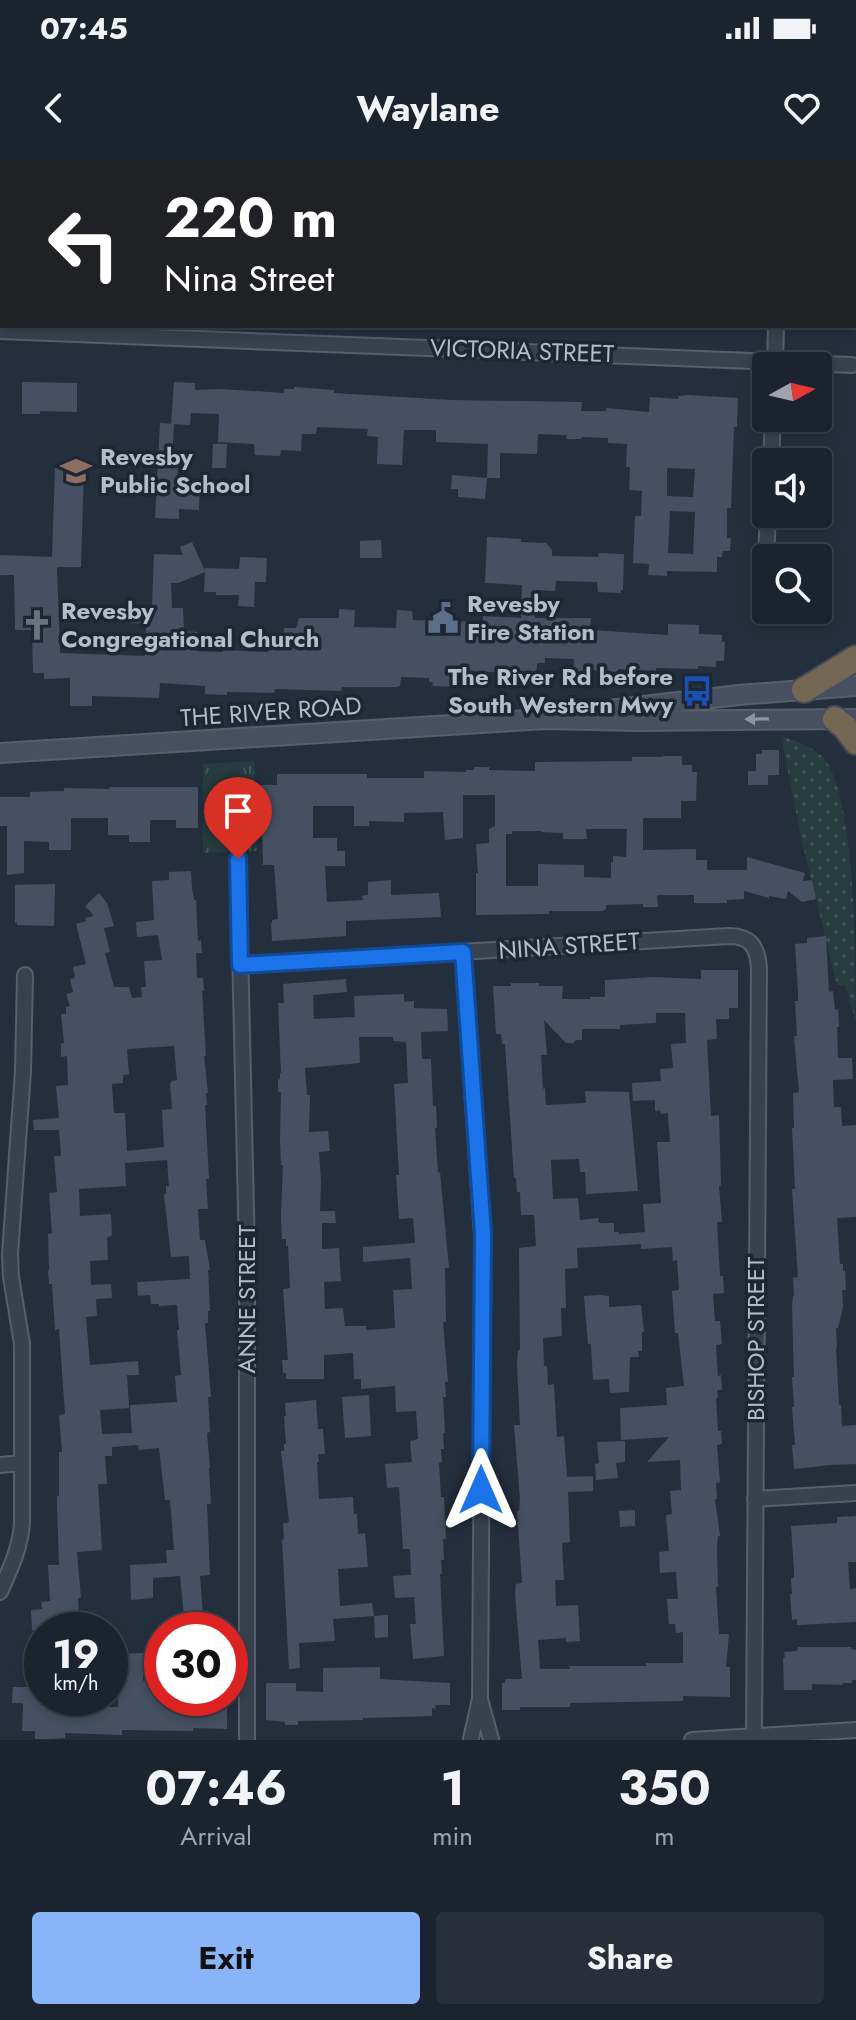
<!DOCTYPE html>
<html lang="en">
<head>
<meta charset="utf-8">
<style>
  :root { --surface:#1b232e; --page:#282f3a; --text:#f1f3f6; --muted:#a0a4aa; --line:#39404a; --accent:#8ab4f8 }
  body { margin:0; font-family:Jost,sans-serif; background:var(--page); color:var(--text); height:100vh; display:flex; flex-direction:column; font-size:30px; white-space:nowrap }
  * { box-sizing:border-box; margin:0 }
  p { font-size:26px; color:var(--muted) }
  .icon { flex:none; width:44px; height:44px; fill:none; stroke:currentColor; stroke-width:2; stroke-linecap:round; stroke-linejoin:round }
  .map { position:relative; height:1580px; overflow:hidden }
  .drawer { display:flex; flex-direction:column; background:var(--surface); flex:1 }
  .drawer>* { flex:none }
  .guide { position:absolute; left:0px; top:0px; width:856px; height:168px; box-shadow:0 4px 12px #0003,0 0 0 2px var(--line); background:#202124; color:#fff; overflow:hidden }
  .needle { width:52px; rotate:82deg }
  .controls { position:absolute; left:752px; top:192px; display:grid; gap:16px }
  .controls a { display:grid; place-items:center; width:80px; height:80px; border-radius:8px; background:var(--surface); box-shadow:0 4px 12px #0003,0 0 0 2px var(--line); font-size:40px }
  .speed { position:absolute; left:24px; top:1452px; display:flex; gap:16px; font-size:40px; font-weight:700; text-align:center }
  .speed>* { display:grid; place-content:center; width:104px; height:104px; border-radius:50%; background:var(--surface); box-shadow:0 4px 12px #0003,0 0 0 2px var(--line); line-height:1 }
  .speed small { font-size:20px; font-weight:400 }
  .speed .limit { border:12px solid #d22; background:#fff; color:#111 }
  .pin { position:absolute; display:grid; place-items:center; width:68px; height:68px; color:#fff; margin:-82px -34px; border-radius:50% 50% 50% 0; rotate:-45deg; box-shadow:0 0 8px #0007 }
  .pin .icon { rotate:45deg }
  .me { position:absolute; width:88px; margin:-44px; rotate:0deg; stroke-linejoin:round; filter:drop-shadow(0 0 6px #0008) }
  .turn { display:flex; align-items:center; gap:28px; height:168px; padding:0 32px; font-size:36px }
  .turn .icon { width:104px; height:104px; stroke-width:2.5 }
  .turn b { display:block; font-size:56px; line-height:68px }
  .eta { display:flex; justify-content:space-evenly; align-items:center; height:136px; text-align:center }
  .eta b { font-size:48px; font-weight:700; line-height:56px }
  .button { display:flex; gap:16px; margin-top:auto; padding:16px 32px }
  .button a { flex:1; height:92px; border-radius:8px; background:var(--accent); color:#111; font-size:32px; font-weight:700; line-height:92px; text-align:center }
  .button a+a { background:var(--page); color:var(--text) }
  .status { display:flex; justify-content:space-between; align-items:center; height:56px; padding:0 40px; background:var(--surface); direction:ltr }
  .status svg { height:22px; fill:currentColor }
  header { display:flex; justify-content:space-between; align-items:center; height:104px; padding:0 32px; background:var(--surface); font-size:36px; font-weight:700 }
  .map>svg:first-child { display:block }
  .grass { fill:url(#grass-dots) }
  .park { fill:url(#park-tufts) }
  .building { fill:#455162; fill-rule:evenodd }
  .lines { fill:none; stroke-linecap:round; stroke-linejoin:round }
  .street-casing { stroke:#565f6c; stroke-width:18 }
  .secondary-casing { stroke:#565f6c; stroke-width:22 }
  .highway-casing { stroke:#434c59; stroke-width:28 }
  .street { stroke:#38414e; stroke-width:14 }
  .secondary { stroke:#465061; stroke-width:18 }
  .highway { stroke:#746855; stroke-width:24 }
  .oneway { fill:#8e96a5 }
  .route-casing { stroke:#114b97; stroke-width:20 }
  .route { stroke:#1a73e8; stroke-width:14 }
  .labels { text-anchor:middle; stroke-width:7; stroke-linejoin:round; paint-order:stroke }
  .street-label { font-size:24px; fill:#b4bcc9; stroke:#1d2633 }
  .poi-label { font-size:24px; font-weight:bold; fill:#b4bcc9; stroke:#1d2633; text-anchor:start }
</style>
</head>
<body>
<div class="status"><b>07:45</b><svg viewBox="0 0 49 12"><path d="M0 12V9h3v3zM5 12V6h3v6zM10 12V3h3v9zM15 12V0h3v12zM26 1h20v11H26zM47 4h2v5h-2z"/></svg></div>
<header><svg class="icon" aria-label="back" viewBox="0 0 24 24"><path d="M15 5l-7 7 7 7"/></svg>Waylane<svg class="icon" aria-label="heart" viewBox="0 0 24 24"><path d="M12 20l-8-8c-3-5 5-10 8-4 3-6 11-1 8 4z"/></svg></header>
<div class="map">
<svg width="856" height="1580" viewBox="0 0 856 1580">
  <defs>
    <pattern id="grass-dots" width="8" height="8" patternUnits="userSpaceOnUse" patternTransform="scale(2)"><rect width="8" height="8" fill="#263c3f"/><path d="M2 2h.1M6 6h.1" fill="none" stroke="#435659" stroke-width="1.8" stroke-linecap="round"/></pattern>
    <pattern id="park-tufts" width="24" height="20" patternUnits="userSpaceOnUse" patternTransform="scale(2)"><rect width="24" height="20" fill="#263c3f"/><path d="M3 7l-1-3M5 7V3M7 7l1-3M15 17l-1-3M17 17v-4M19 17l1-3" fill="none" stroke="#435659"/></pattern>
  </defs>
  <rect width="100%" height="100%" fill="#242f3e"/>
  <path class="grass" d="M781 576C795 580 813 587 824 598 856 639 856 803 856 862L845 825H837L801 677Z"/>
  <path class="park" d="M254 601 257 691 203 693V604Z"/>
  <path class="building" d="M22 222 77 223V252L40 251V254H22Z
    M174 222 195 223V230L221 229 284 233V229H294V227L334 230V233L451 240 582 242 581 251H606V248L649 252 650 237 678 239 679 236 688 235 738 238 737 267H734L731 348H727V378H731L730 391H723L722 397H717V412L667 411V416L648 415 649 404 633 403 635 356H641L642 331 629 330 630 307H626L627 284 608 283V278L582 277 581 279H566L567 275 538 274 537 294 500 293V318H487L488 284 436 282V270H404L402 305 377 304 378 277 367 276 368 269 317 267 316 274H302L301 291 281 290 280 296 255 295 254 284 218 282 219 254 191 253 190 265 171 264ZM667 308 695 309 693 337 667 336ZM670 351 695 352 693 394 668 393Z
    M160 263 174 264 172 304H178L177 320H200L199 350 179 349V359L155 358Z
    M213 284H227L226 308H212Z
    M55 307 84 308 81 407H57L60 493 145 496 146 464 130 463 131 446H152L154 394 183 395 180 387 192 382 205 411V408L239 409 240 397 267 398 266 422H255L254 447 238 446 239 435H216V432H204L205 412 178 423H171L172 448H183L184 471 197 472 196 491 223 492V490L268 492V482L283 483 284 468H296L299 458H339V449L355 450 354 467 396 468 397 450 412 451 413 460 483 462V456L521 458 522 425 485 423 487 377 521 379V382L546 383 552 390V396L598 397 599 393 624 394 623 430H621V433L598 432 597 422 556 421 555 431 536 430 535 458H591L590 470 668 475V464L699 465V474L722 475V482H725L724 501H716V507L698 506V509L656 508V511L618 509 617 512 589 510V516H573L574 499 545 498V503H537L536 520 518 519V513L471 511 470 522H455V527L432 526 433 522H429V518L401 517 400 526 396 527H342L341 531 275 529 274 533 227 532V535L205 534V526L160 523 159 538 92 536V546H70V518L44 519V513H33L32 470H15L14 415H0V395L52 397Z
    M452 315 487 318 485 339 458 337V329H451Z
    M381 380 382 398H360V381Z
    M762 590H779V615H768V625H748V611H756V594H762Z
    M663 596H682V605H692V612H697L696 641H681V658H643V690L696 689V700H707V710H747V697L805 713 803 721 812 720 816 739 802 742 788 731 786 739 769 736V738L744 731V739L727 740V743H694V735H657L658 747H643V744L606 745V749L602 751H549V754L476 755V713H478L476 684 489 683V669L495 666V635H463V678L445 680 443 652 404 653V662L369 661V666H354V646H313V678H337V691H345V706H325L327 742 363 740 362 736 368 735V722L391 720V735L439 733 441 757 346 761V776L272 781 271 763H272V760L278 759 274 705H263L261 625H277V614H367V618H424V611L466 612V610H474V607H489V610L535 611V602L632 601V597H663ZM586 669H627L626 697 613 696V703L611 702V718L584 717V705L538 704V726H506V674H512V671H541V672L563 673V679H587Z
    M109 627H198V668H176V660H150V682H129V675H108V658H71V690H49V682L24 681V713L7 715V666H0V637H30V632L64 631V628L109 629Z
    M191 711 192 728 194 740H196L198 781 201 780 202 793H196L197 818H203L204 831H202L206 896H204L208 933H206L207 945H205L209 1019H206L208 1049H198L200 1080H205L210 1110H208L210 1151H208V1163H205L211 1237H208L210 1272 207 1273 210 1308H209L211 1344H207L210 1415 200 1416 203 1455 209 1454 210 1470H169L168 1457 184 1456 180 1416 153 1418V1438L131 1440 130 1405 167 1403 166 1390H174L170 1340H165L159 1288 139 1290 138 1285 112 1287V1296H105L107 1324H98L102 1390 77 1392 81 1438H78L80 1470H32L31 1450 42 1449 41 1442 50 1441 48 1405H59L57 1345V1336H59V1292H62L59 1255 65 1254 59 1169 55 1170 52 1124H49L48 1111 49 1110 48 1074 52 1073 49 1033 57 1032 54 996H61L59 970H34L33 960 59 958 56 926 68 925 67 896 61 897V884L64 883 61 854H66V847L70 846 66 834 73 832 70 819 75 818 73 807 86 804 76 764 86 761 85 758 94 756 85 746 99 733 107 743 114 766 104 768 110 792 105 793 114 827H129L132 838 142 837 141 827H146L144 801 162 800 158 775 137 777 136 762 154 760 152 721 169 720V712ZM174 886 177 920 172 921 170 924 172 949 162 950 164 987 127 991 125 953H114L112 924 123 923V915L129 914 127 889ZM167 1000 169 1026H166V1034H164L171 1097 189 1096 190 1119 137 1122 138 1136 150 1135 151 1144H159V1146L177 1145 179 1170H177L181 1215 175 1216 177 1242 130 1245 132 1273 102 1274 100 1250 129 1248 127 1215H139L138 1201 90 1205 86 1157 97 1156 96 1139 112 1138 111 1124 91 1125 90 1101 108 1100 107 1078 112 1075 111 1054 80 1056 79 1029 126 1026 125 1003Z
    M55 724 54 766 17 765V762L15 763V725Z
    M826 776 829 832 833 831 835 850 838 849 839 867H837L838 898H852L853 919 833 920 834 947H841L842 966 856 965V1057L837 1058 840 1104H843V1111H845L846 1130H842L843 1147 838 1168H836L837 1187 836 1188 839 1245H841L842 1266 856 1265V1304L831 1305 794 1309 792 1285H795L792 1247H794L792 1217H794L792 1147 793 1136H794L793 1118 798 1117 792 1029H795L792 968H794L793 933 799 932 794 876H797L795 841H798V832L795 784 807 783V778Z
    M701 810H738V848H729V859H716L717 879 707 880 711 956 719 955 721 1025 719 1026 722 1062H717L720 1116H723L724 1133 713 1134 715 1161H720L722 1184 716 1185 718 1216 721 1215 722 1230H717L718 1238H716L718 1271H721L722 1284 717 1285 720 1322 716 1323 717 1339H715L720 1376H718L717 1388 718 1427H716L719 1474H729L726 1507H730V1537L683 1536V1541L570 1543V1547H520V1550H502V1523H505V1519H522L515 1434 516 1424 522 1423 517 1351H519L520 1339 514 1265H520L517 1206 518 1190H520L519 1088 536 1086 534 1055H521L520 1032H517L516 1018H514L505 884H502L501 874H496L493 826H511V823H539V826H563L562 839H590V837H605V820L653 817 701 819ZM656 853H685L686 883 671 884 673 908 660 909 661 921 632 923 633 941 655 940V951L660 950 661 954 668 953V955L670 982H657L661 1043 643 1044 645 1072 619 1074V1072H614V1063H599L598 1058 580 1060 578 1038 553 1039 551 1000 579 999 580 1012H585L586 1034 638 1031 629 932 585 931 586 943 546 945 545 928 543 929 541 895H547L544 860 566 883H573L576 880H582V869H620V865L656 863ZM641 1084V1089L672 1087 673 1101 677 1100 679 1130 672 1131 675 1173H678L684 1226 666 1228 667 1245 620 1248 621 1280 669 1277 647 1302 680 1300 681 1330 670 1331 672 1354 666 1355 669 1391 659 1392 660 1413 676 1412 678 1439H667L669 1464H675L676 1473 683 1472V1503H646V1506H569L570 1509H540L538 1480 566 1478V1482L580 1481 578 1445 556 1446 555 1420H564L562 1383 570 1382 568 1332 593 1331V1316L567 1317 564 1276 557 1277 554 1224 548 1225 547 1206H544L543 1178 562 1176 561 1148H566L565 1109 578 1108 577 1088Z
    M346 819 347 832 313 835 314 859 355 857 354 836 404 834V842L414 841V848L447 849 448 871 421 872 422 899H431L433 946H436L437 968H435L438 1013 440 1012 449 1108H445L446 1162H443L448 1222H445L446 1237H443L445 1273H443L444 1289H441L442 1302 439 1303 441 1337H444L446 1379H443L444 1400H441L442 1414H440L444 1496 413 1499 410 1464H416L414 1437 395 1438 393 1416 411 1415 410 1389H403L399 1327 387 1328 385 1304 412 1302 410 1281 418 1279 416 1251 396 1252 395 1226 361 1229V1219H354L353 1193 324 1195V1219H286V1213H283L282 1200H288L283 1129 290 1128 288 1086H286V1079H282L281 1057 283 1005H281L280 981 281 932H278V920L280 919V913H281L278 843H284L283 824ZM359 877H393V881L406 882 408 923 394 924 399 1015H396L399 1059 413 1058 415 1083 363 1087V1102L410 1098 412 1129 393 1130 395 1168 367 1170 366 1166H345L343 1148 325 1149 324 1122 341 1121 339 1088 322 1089V1063H336L335 1051H320L321 1022 319 992 330 991 328 971 309 972 310 935H307L305 908 360 903Z
    M600 1135 609 1136V1147L641 1145 644 1172H642V1191H638L639 1197H630L629 1232 610 1233 609 1219 593 1220 591 1184H588L584 1136Z
    M369 1235 371 1276 345 1278 342 1237Z
    M316 1240 318 1269H323L325 1294H318L319 1302H317L319 1339 353 1337 354 1354H357L358 1374 365 1373 368 1407 338 1409 340 1446 372 1443 374 1456 333 1459 335 1481 299 1483 300 1508 289 1509 282 1380 284 1379 283 1363H287L289 1361 281 1291H284V1284H286L284 1256H286L285 1243Z
    M625 1281V1302L616 1303 618 1318 596 1320 595 1304 599 1303 597 1282Z
    M635 1350V1366L620 1367 619 1351Z
    M856 1356V1402H848L850 1429 856 1428V1462L797 1465V1459L792 1460 790 1434H792L791 1418H794V1411L791 1366 837 1363V1357Z
    M388 1455V1477L375 1478 374 1456Z
    M42 1478V1506L30 1507 28 1479Z
    M798 1487H851V1489L856 1490V1520H852V1523H843V1525L812 1524V1530H784L783 1498 785 1497 784 1492 797 1491Z
    M143 1493V1521H155V1536H160V1538H227V1569L193 1568V1571L122 1570V1575L65 1573V1578L49 1579H35V1571H22L23 1543H12L13 1527H28L27 1515 40 1514 42 1538H90V1547H118L117 1504H121V1494Z
    M380 1507V1519L450 1523V1545H435L436 1549 432 1548V1556L363 1558V1560L298 1561V1565H285V1562L266 1560V1523H296V1531L323 1532V1508Z"/>
  <g class="lines">
    <defs>
      <path id="street" d="M782 2V0
        M0 171 852 205
        M775 206 776 166
        M771 302 773 258
        M766 398 768 354
        M764 447 766 407
        M238 699 247 1095V1580
        M463 792 483 1090 480 1539 471 1579
        M240 805 729 776C750 776 757 786 759 807L754 1576
        M0 1305 22 1303
        M755 1339 856 1333
        M0 1432C10 1409 21 1387 22 1362V1184L11 1117 10 1094 23 911 25 815
        M481 1543 491 1579
        M692 1580 856 1570"/>
      <path id="secondary" d="M600 551 739 535 856 526
        M0 593 545 559 637 561 856 559"/>
      <path id="highway" d="M804 530 856 498
        M835 559 845 567 856 582"/>
    </defs>
    <use href="#street" class="street-casing"/>
    <use href="#secondary" class="secondary-casing"/>
    <use href="#highway" class="highway-casing"/>
    <use href="#street" class="street"/>
    <use href="#secondary" class="secondary"/>
    <use href="#highway" class="highway"/>
  </g>
  <defs><path id="oneway-solid" d="M-6-.8H1V-3.2L6.5 0L1 3.2V.8H-6Z" transform="scale(2)"/></defs>
  <use class="oneway" href="#oneway-solid" transform="translate(757 559) rotate(179)"/>
  <g class="lines">
    <defs>
      <path id="route" d="M238 699 240 805 463 792 483 1073 481 1330"/>
    </defs>
    <use href="#route" class="route-casing"/>
    <use href="#route" class="route"/>
  </g>
  <defs>
    <symbol id="school-bare" viewBox="-9 -9 18 18"><path d="M0-5L7-2L0 1L-7-2ZM-4 1L0 2.5L4 1V4Q0 6-4 4Z" fill="#8d6e63" stroke="#1d2633" stroke-width="2.5" paint-order="stroke"/></symbol>
    <symbol id="civic-bare" viewBox="-9 -9 18 18"><path d="M-.6-6.5H3V-4.5H.6V-3L4-1V1h2V6H-6V1h2V-1L-.6-3ZM-1.2 2.5V6h2.4V2.5Z" fill="#5c6f8a" stroke="#1d2633" stroke-width="2.5" paint-order="stroke"/></symbol>
    <symbol id="church-bare" viewBox="-9 -9 18 18"><path d="M-1.2-6h2.4v3.5h3.3v2.4h-3.3V6h-2.4V-.1h-3.3v-2.4h3.3Z" fill="#6b7280" stroke="#1d2633" stroke-width="2.5" paint-order="stroke"/></symbol>
    <symbol id="bus-bare" viewBox="-9 -9 18 18"><path d="M-5-6H5V4H4V6H2V4H-2V6H-4V4H-5ZM-3.5-4V0h7V-4ZM-3.5 1.2v1.5H-2V1.2ZM2 1.2v1.5H3.5V1.2Z" fill="#1a4fb4" stroke="#1d2633" stroke-width="2.5" paint-order="stroke"/></symbol>
  </defs>
  <g fill-rule="evenodd">
    <use href="#school-bare" x="54" y="289" width="44" height="44"/>
    <use href="#civic-bare" x="421" y="436" width="44" height="44"/>
    <use href="#church-bare" x="15" y="443" width="44" height="44"/>
    <use href="#bus-bare" x="675" y="509" width="44" height="44"/>
  </g>
  <g class="labels">
    <g class="street-label">
      <text transform="translate(522 191) rotate(2)" y="8">VICTORIA STREET</text>
      <text transform="translate(271 552) rotate(-4)" y="8">THE RIVER ROAD</text>
      <text transform="translate(569 786) rotate(-4)" y="8">NINA STREET</text>
      <text transform="translate(247 1139) rotate(-90)" y="8">ANNE STREET</text>
      <text transform="translate(756 1179) rotate(-90)" y="8">BISHOP STREET</text>
    </g>
    <g class="poi-label">
      <text x="100" y="305">Revesby<tspan x="100" dy="28">Public School</tspan></text>
      <text x="467" y="452">Revesby<tspan x="467" dy="28">Fire Station</tspan></text>
      <text x="61" y="459">Revesby<tspan x="61" dy="28">Congregational Church</tspan></text>
      <text x="673" y="525" text-anchor="end">The River Rd before<tspan x="673" dy="28">South Western Mwy</tspan></text>
    </g>
  </g>
</svg>
<div class="controls">
<a><svg class="needle" viewBox="-14 -14 28 28"><path d="M0-13l5 13h-10z" fill="#e53935"/><path d="M0 13l5-13h-10z" fill="#a0a4aa"/></svg></a>
<a><svg class="icon" aria-label="sound" viewBox="0 0 24 24"><path d="M4 9h4l5-4v14l-5-4H4zM17 9q2 3 0 6"/></svg></a>
<a><svg class="icon" aria-label="search" viewBox="0 0 24 24"><circle cx="10" cy="10" r="6"/><path d="M15 15l6 6"/></svg></a>
</div>
<div class="speed"><div>19<small>km/h</small></div><div class="limit">30</div></div>
<div class="pin" style="left:238px;top:699px;background:#d93025"><svg class="icon" aria-label="arrive" viewBox="0 0 24 24"><path d="M6 21V4h12l-3 4 3 4H6"/></svg></div>
<svg class="me" style="left:481px;top:1330px" viewBox="-20 -20 40 40"><path d="M0-17L14 15 0 8-14 15z" fill="#1a73e8" stroke="#fff" stroke-width="4"/></svg>
<div class="guide">
<div class="turn"><svg class="icon" aria-label="left" viewBox="0 0 24 24"><path d="M17 20v-9H6M10 6l-5 5 5 5"/></svg><div><b>220 m</b>Nina Street</div></div>
</div>
</div>
<section class="drawer">
<div class="eta">
<div><b>07:46</b><p>Arrival</p></div>
<div><b>1</b><p>min</p></div>
<div><b>350</b><p>m</p></div>
</div>
<div class="button"><a>Exit</a><a>Share</a></div>
</section>
</body>
</html>
